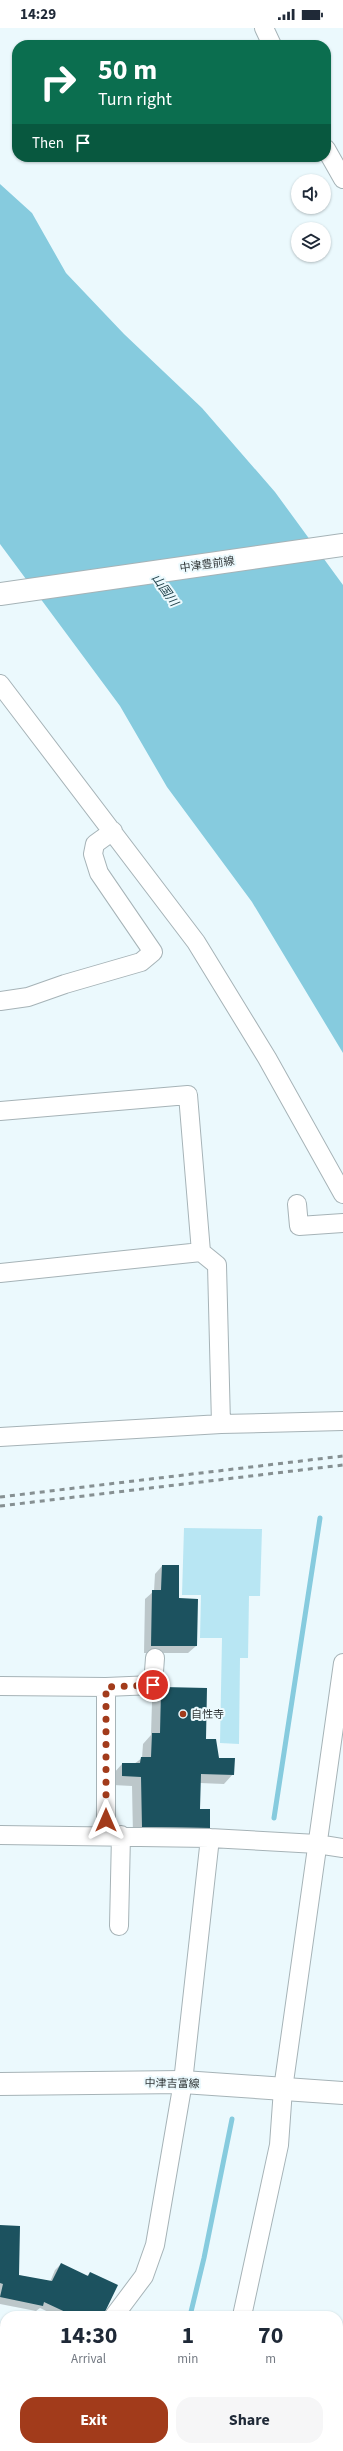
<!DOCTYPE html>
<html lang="en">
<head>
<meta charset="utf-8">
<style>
  :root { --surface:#fff; --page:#f6f6f7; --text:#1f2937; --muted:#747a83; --accent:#a23b1b }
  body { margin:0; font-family:"Source Sans 3","Noto Sans JP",sans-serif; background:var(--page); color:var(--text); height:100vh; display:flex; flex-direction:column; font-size:15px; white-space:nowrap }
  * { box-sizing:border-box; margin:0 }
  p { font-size:13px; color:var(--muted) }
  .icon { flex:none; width:22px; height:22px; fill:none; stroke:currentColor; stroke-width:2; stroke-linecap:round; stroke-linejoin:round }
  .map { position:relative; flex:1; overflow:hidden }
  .details { position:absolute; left:0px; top:2283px; width:343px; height:140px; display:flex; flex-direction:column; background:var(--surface); border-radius:16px 16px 0 0; box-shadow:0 1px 3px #0004 }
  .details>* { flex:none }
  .guide { position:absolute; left:12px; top:12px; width:319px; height:122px; border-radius:16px; box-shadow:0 1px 3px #0004; background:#0b6e4f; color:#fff; overflow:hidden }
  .buttons { position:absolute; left:291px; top:146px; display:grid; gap:8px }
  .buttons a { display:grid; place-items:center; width:40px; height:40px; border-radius:50%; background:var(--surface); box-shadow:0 1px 3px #0004; font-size:20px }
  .pin { position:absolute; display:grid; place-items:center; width:34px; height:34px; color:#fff; margin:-17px; border:2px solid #fff; border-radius:50%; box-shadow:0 1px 4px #0007 }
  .me { position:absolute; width:44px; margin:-22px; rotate:0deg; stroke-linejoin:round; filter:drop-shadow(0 0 3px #0008) }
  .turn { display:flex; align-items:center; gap:14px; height:84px; padding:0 20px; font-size:18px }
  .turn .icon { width:52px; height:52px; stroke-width:2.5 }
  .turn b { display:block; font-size:28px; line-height:34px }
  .then { display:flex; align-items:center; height:38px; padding:0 20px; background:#0003; gap:8px; font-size:15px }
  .eta { display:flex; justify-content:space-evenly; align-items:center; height:68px; text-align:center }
  .eta b { font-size:24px; font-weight:700; line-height:28px }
  .button { display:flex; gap:8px; margin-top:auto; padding:8px 20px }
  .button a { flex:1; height:46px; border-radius:16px; background:var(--accent); color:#fff; font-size:16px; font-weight:700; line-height:46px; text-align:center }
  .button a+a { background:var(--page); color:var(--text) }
  .status { display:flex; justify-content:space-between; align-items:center; height:28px; padding:0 20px; background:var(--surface); direction:ltr }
  .status svg { height:11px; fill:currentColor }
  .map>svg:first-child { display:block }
  .green { fill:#b8e6f3 }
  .water { fill:#86cbde }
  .shadow { fill:#0003 }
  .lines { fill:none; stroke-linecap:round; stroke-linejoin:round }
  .stream { stroke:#86cbde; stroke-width:5 }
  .building { fill:#1c525f }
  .minor-casing { stroke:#a6b3b7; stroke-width:20 }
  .major-casing { stroke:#a6b3b7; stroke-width:24 }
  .minor { stroke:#fff; stroke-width:18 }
  .major { stroke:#fff; stroke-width:22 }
  .rail { stroke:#869092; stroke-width:3; stroke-dasharray:5 5; stroke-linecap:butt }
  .route { stroke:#a23b1b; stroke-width:7; stroke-dasharray:0 12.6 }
  .poi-dot { fill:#a23b1b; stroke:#ebf9fd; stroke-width:1.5 }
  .labels { text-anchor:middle; stroke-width:4; stroke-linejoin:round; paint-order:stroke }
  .street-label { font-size:11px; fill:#303637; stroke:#ebf9fd }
  .poi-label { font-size:11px; fill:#303637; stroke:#ebf9fd; text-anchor:start }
  .water-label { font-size:12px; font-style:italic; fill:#1b3c45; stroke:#ebf9fd }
</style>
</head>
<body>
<div class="status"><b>14:29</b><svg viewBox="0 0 49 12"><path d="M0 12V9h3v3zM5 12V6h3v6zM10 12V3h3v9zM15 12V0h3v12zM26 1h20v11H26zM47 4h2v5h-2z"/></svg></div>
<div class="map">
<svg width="343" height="2423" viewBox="0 0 343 2423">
  <rect width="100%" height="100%" fill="#ebf9fd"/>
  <path class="green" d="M184 1500 262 1501 260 1568H249L248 1630H240L239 1716 220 1715 222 1610H200L201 1567H182Z"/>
  <path class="water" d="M0 156 32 185 66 245 124 306 202 380 275 464 343 557V1025L252 874 167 759 120 678 0 516Z"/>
  <path class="shadow" d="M162 1538 196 1618 188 1625H144L145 1571 154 1563 155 1546Z
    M163 1660 205 1712 218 1731 233 1746 224 1756 200 1755 199 1782 209 1799 200 1808H133L132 1758 113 1757V1746L122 1736H134L142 1730 143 1716 151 1707 152 1674Z
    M0 2198 18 2247 50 2254 55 2242 61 2236 87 2248 90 2245 101 2288H57L40 2280 36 2283 0 2276Z
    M3 2295 5 2296V2327L0 2326V2298Z
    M343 2356V2376L338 2378V2358Z
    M60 2418H195L192 2423H59Z
    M211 2418H263L260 2423H213Z
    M285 2418H303L305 2423H287Z"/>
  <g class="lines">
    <path class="stream" d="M274 1790 320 1490
      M190 2288 204 2230 232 2091
      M156 2423 157 2418"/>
  </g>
  <path class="building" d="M162 1537H179V1570L198 1571 197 1618H151L152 1562H161Z
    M163 1659 207 1660 206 1711H216L219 1730H235L234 1747 201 1746 200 1781H210V1800L142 1799 141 1749 122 1748V1735H140L141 1729H151L152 1705H160L161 1663Z
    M0 2197 20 2198 19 2247 52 2253 61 2235 88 2248 90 2244 118 2257 103 2288H74L44 2274 43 2278 0 2269 3 2256 0 2255Z"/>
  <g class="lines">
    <defs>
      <path id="minor" d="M264 0 272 17
        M326 121 343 151
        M0 656 196 914 267 1030 343 1166
        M0 973 28 969 65 956 141 934 153 924 99 845 93 826 95 816 113 803
        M0 1083 188 1067 201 1224
        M297 1176 299 1198 343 1195
        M0 1245 201 1224 217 1237 221 1396
        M0 1409 221 1396 343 1393
        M0 1658 106 1659V1807
        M106 1659 153 1657 155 1630
        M0 1807 210 1810 317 1816 343 1820
        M119 1898 121 1807
        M114 2288 144 2248 155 2217 183 2054 210 1810
        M242 2288 279 2117 283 2061 343 1635
        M338 2395 343 2393
        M9 2423 13 2418
        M207 2423 208 2418
        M270 2423 282 2418"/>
      <path id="major" d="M0 566 343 517
        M0 2056 183 2054 343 2065"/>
    </defs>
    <use href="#minor" class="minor-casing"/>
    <use href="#major" class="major-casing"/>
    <use href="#minor" class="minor"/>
    <use href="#major" class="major"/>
    <path class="rail" d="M0 1469 343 1428
      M0 1478 343 1437"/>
  </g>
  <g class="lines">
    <path class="route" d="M106 1792V1659L153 1657"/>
  </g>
  <circle class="poi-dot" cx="183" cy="1686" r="4"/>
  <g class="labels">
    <g class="street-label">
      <text transform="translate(207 536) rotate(-8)" y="4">中津豊前線</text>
      <text transform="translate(172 2055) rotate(1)" y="4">中津吉富線</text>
    </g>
    <g class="poi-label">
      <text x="191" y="1690">自性寺</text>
    </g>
    <g class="water-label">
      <text transform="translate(165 562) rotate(54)" y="4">山国川</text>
    </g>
  </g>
</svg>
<div class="buttons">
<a><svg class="icon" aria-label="sound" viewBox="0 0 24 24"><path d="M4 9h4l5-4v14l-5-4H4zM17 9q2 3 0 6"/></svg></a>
<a><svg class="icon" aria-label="layers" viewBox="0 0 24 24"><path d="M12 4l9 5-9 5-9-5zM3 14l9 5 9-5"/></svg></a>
</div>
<div class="pin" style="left:153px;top:1657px;background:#d93025"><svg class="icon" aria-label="arrive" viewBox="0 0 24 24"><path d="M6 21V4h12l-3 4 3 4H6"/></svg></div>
<svg class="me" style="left:106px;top:1792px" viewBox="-20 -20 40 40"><path d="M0-17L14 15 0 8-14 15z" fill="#a23b1b" stroke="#fff" stroke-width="4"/></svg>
<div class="guide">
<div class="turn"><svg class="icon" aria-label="right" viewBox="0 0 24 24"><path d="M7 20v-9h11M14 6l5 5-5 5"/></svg><div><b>50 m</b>Turn right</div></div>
<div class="then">Then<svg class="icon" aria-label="arrive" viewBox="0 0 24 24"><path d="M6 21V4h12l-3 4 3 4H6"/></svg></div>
</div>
<section class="details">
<div class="eta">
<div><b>14:30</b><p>Arrival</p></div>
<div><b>1</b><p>min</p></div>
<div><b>70</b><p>m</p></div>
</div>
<div class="button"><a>Exit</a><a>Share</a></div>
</section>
</div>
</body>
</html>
